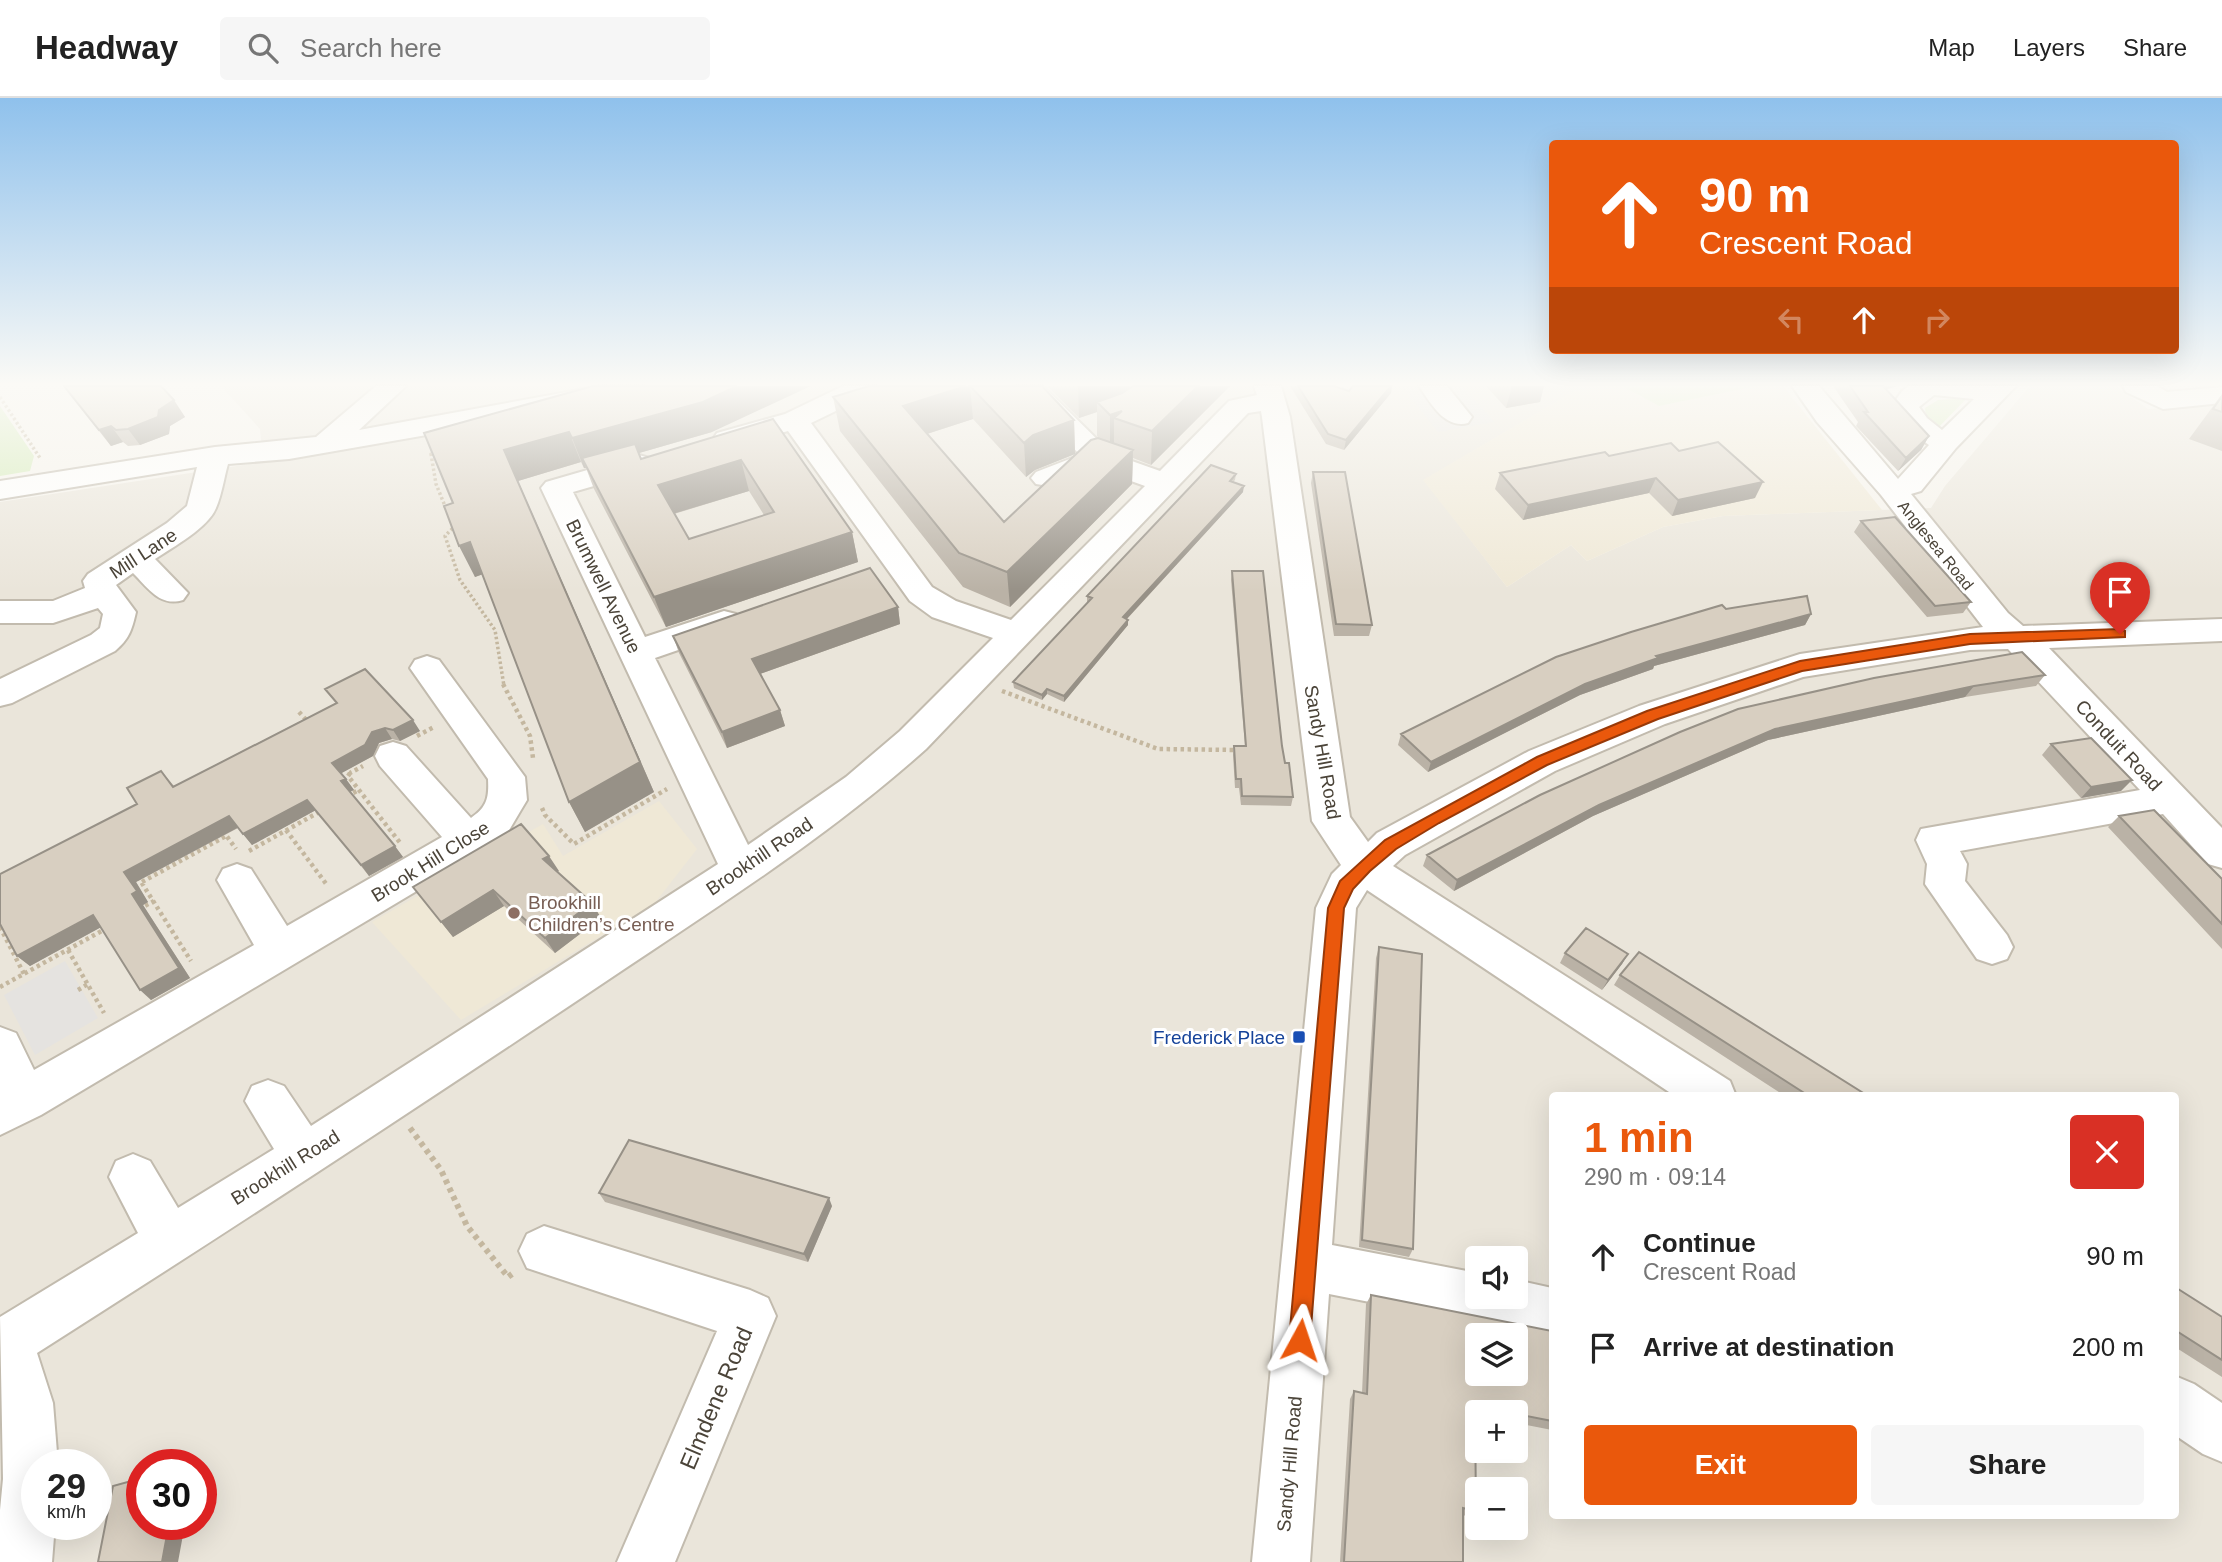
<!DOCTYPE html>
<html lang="en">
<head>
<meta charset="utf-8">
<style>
  :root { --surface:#fff; --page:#f6f6f6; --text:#222; --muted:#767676; --line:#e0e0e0; --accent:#ea580c }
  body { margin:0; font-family:Arial,sans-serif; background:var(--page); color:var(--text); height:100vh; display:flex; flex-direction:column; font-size:26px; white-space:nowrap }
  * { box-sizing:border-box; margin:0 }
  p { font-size:23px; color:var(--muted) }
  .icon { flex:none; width:38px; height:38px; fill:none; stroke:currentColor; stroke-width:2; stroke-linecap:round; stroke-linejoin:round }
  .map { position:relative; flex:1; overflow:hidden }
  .side { position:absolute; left:1549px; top:994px; width:630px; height:427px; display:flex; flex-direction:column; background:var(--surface); border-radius:7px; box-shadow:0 7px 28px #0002 }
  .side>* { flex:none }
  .banner { position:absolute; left:1549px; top:42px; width:630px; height:214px; border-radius:7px; box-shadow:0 7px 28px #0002; background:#ea580c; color:#fff; overflow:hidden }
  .fabs { position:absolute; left:1465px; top:1148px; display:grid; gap:14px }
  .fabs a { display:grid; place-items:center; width:63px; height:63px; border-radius:7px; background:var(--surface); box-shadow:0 7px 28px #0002; font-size:35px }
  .speed { position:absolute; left:21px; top:1351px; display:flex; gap:14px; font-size:35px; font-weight:700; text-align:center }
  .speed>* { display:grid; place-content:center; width:91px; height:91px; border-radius:50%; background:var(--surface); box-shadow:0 7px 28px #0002; line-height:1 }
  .speed small { font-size:18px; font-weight:400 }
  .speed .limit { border:10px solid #d22; background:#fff; color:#111 }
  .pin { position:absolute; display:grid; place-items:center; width:60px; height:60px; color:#fff; margin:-72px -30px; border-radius:50% 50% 50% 0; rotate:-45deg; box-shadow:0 0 7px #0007 }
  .pin .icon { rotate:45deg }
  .me { position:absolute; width:77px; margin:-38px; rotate:5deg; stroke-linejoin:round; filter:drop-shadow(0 0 5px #0008) }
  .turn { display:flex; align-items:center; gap:24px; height:147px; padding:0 35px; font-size:32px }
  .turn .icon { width:91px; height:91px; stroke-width:2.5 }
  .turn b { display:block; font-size:49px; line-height:60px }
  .lanes { display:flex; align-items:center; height:66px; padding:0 35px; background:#0003; justify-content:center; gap:35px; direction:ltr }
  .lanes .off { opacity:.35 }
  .round { display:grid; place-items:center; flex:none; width:74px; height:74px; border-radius:7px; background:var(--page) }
  .head { display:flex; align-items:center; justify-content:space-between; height:119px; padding:0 35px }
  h1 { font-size:42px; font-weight:700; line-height:52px; color:var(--accent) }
  .cta { display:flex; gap:14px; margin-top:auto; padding:14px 35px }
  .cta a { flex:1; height:80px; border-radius:7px; background:var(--accent); color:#fff; font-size:28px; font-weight:700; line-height:80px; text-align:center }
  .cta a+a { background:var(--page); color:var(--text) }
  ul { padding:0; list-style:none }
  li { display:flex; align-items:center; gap:21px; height:91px; padding:0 35px }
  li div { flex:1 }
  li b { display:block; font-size:26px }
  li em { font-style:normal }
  header { display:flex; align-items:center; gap:42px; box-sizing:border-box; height:98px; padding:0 35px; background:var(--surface); border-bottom:2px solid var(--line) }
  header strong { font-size:33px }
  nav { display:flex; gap:38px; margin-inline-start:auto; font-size:24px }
  .search { width:490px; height:63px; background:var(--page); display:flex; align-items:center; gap:18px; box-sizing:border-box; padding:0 24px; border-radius:7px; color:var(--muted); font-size:26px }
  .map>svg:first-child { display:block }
  .residential { fill:#eae5da; fill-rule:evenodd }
  .education { fill:#efe8d6 }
  .green { fill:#d2eab5 }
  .parking { fill:#e5e3e0 }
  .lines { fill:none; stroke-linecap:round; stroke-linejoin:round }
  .minor-casing { stroke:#c2bbae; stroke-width:4 }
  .path-far2 { stroke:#c4b79f; stroke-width:3.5; stroke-dasharray:2.5 2.5; stroke-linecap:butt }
  .path-far1 { stroke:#c4b79f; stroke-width:4.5; stroke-dasharray:3.5 3.5; stroke-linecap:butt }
  .path { stroke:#c4b79f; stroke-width:6; stroke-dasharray:4.5 4.5; stroke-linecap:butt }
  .minor { fill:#fff; fill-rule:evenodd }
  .wall { fill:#bab2a6; fill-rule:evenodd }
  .shaded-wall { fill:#979187 }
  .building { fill:#d8cfc1; stroke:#979187; stroke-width:2; fill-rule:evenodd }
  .route { fill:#ea580c; stroke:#983908; stroke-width:2 }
  .education-dot { fill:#8d6e63; stroke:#fff; stroke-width:2.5 }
  .transit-dot { fill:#1a4fb4; stroke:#fff; stroke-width:2.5 }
  .labels { text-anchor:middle; stroke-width:6; stroke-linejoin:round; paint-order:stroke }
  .far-street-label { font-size:16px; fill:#4b4439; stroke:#fff }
  .street-label { font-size:19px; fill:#4b4439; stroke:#fff }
  .education-label { font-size:19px; fill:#785e54; stroke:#fff; text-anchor:start }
  .transit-label { font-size:19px; fill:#164399; stroke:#fff; text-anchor:end }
  .near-street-label { font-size:23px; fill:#4b4439; stroke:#fff }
</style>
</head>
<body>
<header>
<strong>Headway</strong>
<div class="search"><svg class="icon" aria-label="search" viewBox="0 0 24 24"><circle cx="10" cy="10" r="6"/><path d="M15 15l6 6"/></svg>Search here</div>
<nav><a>Map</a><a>Layers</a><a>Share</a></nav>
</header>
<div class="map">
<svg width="2222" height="1464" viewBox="0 0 2222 1464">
  <rect width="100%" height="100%" fill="#f6f3ec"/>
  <path class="residential" d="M221 288H1601L1573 294 1424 382 1507 489 1571 447 1587 463 1663 429 1723 418 1931 410 1945 388 2030 288H2116L2148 311 2222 306V1464H0V404L263 364 260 331ZM1552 998H2175V1418H1552ZM1477 1160H1516V1199H1477ZM1477 1237H1516V1276H1477ZM1477 1314H1516V1353H1477ZM37 1367H96V1426H37ZM142 1367H201V1426H142ZM1477 1391H1516V1430H1477Z"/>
  <path class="education" d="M1601 288H1622L1659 308 1757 288H1783L1882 412 1723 418 1663 429 1587 463 1571 447 1507 489 1423 382 1573 294Z
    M659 703 697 751 654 806 461 922 372 824 543 726 563 758Z"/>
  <path class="green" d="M1622 288H1757L1659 308Z
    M1967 300 1937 331 1926 320 1925 310 1938 302Z
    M0 308 34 358 30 373 0 378Z"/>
  <path class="parking" d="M1401 288H1463L1494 324 1438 334Z
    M65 863 98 920 35 957 4 897Z"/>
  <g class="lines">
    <defs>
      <path id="minor" d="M376 288H406L359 332 600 288H644L641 294 587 309 289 361 228 366C224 380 222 396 216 410 208 430 173 449 155 461L188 495 183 502C160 509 149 491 133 475L116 487 136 514C132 532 129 541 115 553L12 605 0 608V581L91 537 100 530 103 516 98 510 53 525H0V503H53L85 490 83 483 88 476 167 425 187 408 197 369 0 401V383L215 349 316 339Z
        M843 288H878L875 294 811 325 932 489 956 503 1011 522 1145 388 1098 371C1079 378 1056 391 1036 386L1031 380 1036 374 1080 357 1014 288H1043L1112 356 1160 373 1229 303 1257 297 1254 288H1281L1290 319 1350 719 1368 744 1377 735 1529 653 1639 608 1800 556 1983 529 1881 397 1817 324 1792 288H1819L1898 381 1929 347 1907 332 1891 309 1902 293 1909 288H2016L1956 350 1921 393 1911 396 2008 515 2023 528 2222 521V543L2049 550 2222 730V770L2208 766 2163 716 1960 753 1967 766 1965 783 2007 837 2013 849 2007 861 1992 866 1977 861 1925 786 1927 766 1916 742 1921 731 2140 692 2008 551 1970 552 1803 579 1665 626 1555 673 1405 757 1393 768 1730 983 1736 998H1675L1367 792 1356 810 1332 1147 1477 1175V1199H1516V1182L1552 1190V1240L1329 1196 1310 1464H1252L1316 810 1332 776 1341 767 1312 723 1262 319 1261 313 1248 315 926 651C821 745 701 819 584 898 403 1019 221 1138 37 1255L53 1305 58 1367H37V1426H55L52 1464H0V1412L3 1381 0 1219 138 1135 109 1079 116 1063 133 1056 150 1063 178 1110 274 1051 245 1003 252 988 268 982 284 988 311 1028 718 766 541 390 546 384 639 357 649 360 654 366 649 372 573 394 645 539 724 513 736 516 741 524 736 532 655 560 748 747 846 679 900 633 993 540 932 519 910 503 788 333 727 350 717 347 713 341 717 335 785 316ZM1934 297 1974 301 1942 332 1927 320 1919 309Z
        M1419 288H1447L1472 319 1468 325C1445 331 1431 306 1419 288Z
        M2123 288H2157L2167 294 2222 289V305L2163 311 2126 294Z
        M427 558 439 562 525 679 527 702 521 712 508 734 482 754 41 1017 0 1037V929L16 935 34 972 254 847 217 782 223 771 237 766 251 771 287 828 442 739 380 668 375 658 380 648 393 644 406 648 471 720C487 709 489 700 488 681L410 570 415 562Z
        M544 1128 750 1192 768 1200 776 1218 675 1464H617L717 1233 527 1170 519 1153 527 1136Z
        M2175 1278 2194 1286 2222 1305V1364L2203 1356 2175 1337Z"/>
    </defs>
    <use href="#minor" class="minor-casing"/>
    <path class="path-far2" d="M0 299 40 360
      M436 354 431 356 436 386 447 413
      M456 427 445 438 460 482 495 532 504 588"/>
    <path class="path-far1" d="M503 586 530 638 533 660
      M1002 593 1158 651 1238 652
      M299 614 308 624
      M417 638 434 629
      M345 668 350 675 363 668
      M350 675 348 678 401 746
      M347 698 359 692
      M542 710 545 717 574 746 667 691
      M286 732 327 787
      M223 733 236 751
      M249 753 321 713
      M138 779 191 863
      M142 784 226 738
      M139 811 154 803
      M0 829 24 876
      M68 852 104 915
      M0 889 107 830
      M78 892 88 886"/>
    <path class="path" d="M410 1030 441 1072 467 1128 508 1179 512 1176"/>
    <use href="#minor" class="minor"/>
  </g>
  <path class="wall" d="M63 288H161L185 319 170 328 169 336 140 347 128 348 123 344 111 348Z
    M593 288 712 334 639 355 641 361 773 321 852 434 858 464 666 529 594 391 586 370H584L581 364 518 383 654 694 585 734 569 704 483 476 475 479 453 405ZM749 393 764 417 689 441 674 416Z
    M869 288H1042L1074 322 1075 356 1035 372 1026 379 973 321 927 336 1004 424 1099 340 1097 338V314L1079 320 1047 288H1131L1126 292 1230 288 1151 367 1133 360 1132 386 1010 509 963 489 840 333 833 299Z
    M1290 288H1334L1349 293 1353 288H1392L1391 295 1344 352 1326 346Z
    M1486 288H1544L1540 304 1506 310Z
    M1833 288H1899L1886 291 1929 338 1921 352 1898 373 1856 328 1858 324Z
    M2222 296V353L2189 341Z
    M1679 353 1755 400 1672 418 1649 395 1523 422 1495 391 1500 375 1609 358Z
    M1313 374 1372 527 1369 538H1334L1311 385Z
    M1236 376 1235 382 1233 384 1243 394 1127 521 1128 527 1064 604 1047 596 1042 602 1014 590 1013 584 1088 504H1087V498Z
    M1861 423 1971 504 1963 515 1927 519 1854 434Z
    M1232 473 1282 648 1293 699 1291 708 1241 707 1239 690H1235L1233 657 1234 648H1245L1231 482Z
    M898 509 900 526 760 576 780 612 785 628 727 650 679 555 673 538Z
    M1726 511 1811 516 1805 527 1654 568 1653 571 1580 597 1428 674 1398 647 1401 636Z
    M2045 577 2036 588 1965 599 1768 642 1593 718 1454 793 1423 768 1427 757 1680 634Z
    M325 591 420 633 400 643 392 641 379 645 373 658 341 675 354 692 350 694 403 759 369 778 316 712 252 747 238 730 136 784 148 804 143 807 190 880 151 902 101 829 30 868 17 858 137 706 161 673 174 688 336 605Z
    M2051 646 2121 693 2081 700 2042 657Z
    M2119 718 2222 781V851L2108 729Z
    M559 773 557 774 592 805 601 820 555 855 504 808 453 839 413 789Z
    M1379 849 1413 1151 1409 1159 1359 1149 1376 860Z
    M1565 855 1628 856 1622 866 1602 892 1560 865Z
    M1620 877 1868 998H1785L1614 887Z
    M599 1095 832 1108 808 1164 605 1104Z
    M2175 1189 2222 1219V1279L2175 1249Z
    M1371 1197 1552 1233V1332L1516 1325V1314H1477V1317H1475L1476 1413 1469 1419 1463 1417V1464H1340L1350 1301 1354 1293 1362 1295 1366 1206Z"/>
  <path class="shaded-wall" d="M737 288H811L712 334 587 370 582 360 586 370H584L572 340Z
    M966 288H970L973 321 908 342 903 308Z
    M1078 288H1131L1106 312 1097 304V314L1079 320Z
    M1198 288H1230L1151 367 1152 333Z
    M1391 288H1392L1391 295 1344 352 1346 342Z
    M1512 288H1544L1540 304 1506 310Z
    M1874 288H1899L1870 295Z
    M174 302 185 319 170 328 169 336 140 347 128 331Z
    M1122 313 1114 320V349L1110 351V317Z
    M1074 322 1075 356 1035 372 1026 379 1024 345 1033 337Z
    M111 328 123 344 111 348 99 332Z
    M569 334 581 364 518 383 654 694 585 734 569 704 504 352Z
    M1929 338 1921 352 1898 373 1906 360Z
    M1133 352 1132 386 1010 509 1007 474Z
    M741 362 749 393 669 417 658 387Z
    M1656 380 1649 395 1523 422 1528 407Z
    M1763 384 1755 400 1672 418 1678 402Z
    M1244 388 1243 394 1123 525V519Z
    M852 434 858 464 666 529 654 499Z
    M470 444 486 475 475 479 459 448Z
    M898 509 900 526 757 577 752 561Z
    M1811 516 1805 527 1654 568 1653 571 1580 597 1428 674 1431 664 1585 586 1656 558Z
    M1128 522V527L1064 604V598Z
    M1974 588 1965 599 1768 642 1593 718 1454 793 1457 782 1599 707 1775 631Z
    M1047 591V596L1042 602V597Z
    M780 612 785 628 727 650 722 634Z
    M413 622 420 633 400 643 393 632Z
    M385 630 392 641 379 645 373 658 340 676 332 665 372 634Z
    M346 681 354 692 349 694 341 683Z
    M2132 682 2121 693 2081 700 2091 689Z
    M307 702 316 712 252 747 243 736Z
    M229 718 239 729 136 784 148 804 143 807 190 880 151 902 140 892 124 774Z
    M395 748 403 759 369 778 361 767Z
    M549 758 559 773 552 777 543 761Z
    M493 792 504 808 453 839 441 824Z
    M592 805 601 820 555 855 545 840Z
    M93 817 105 827 30 868 17 858Z
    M1628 856 1622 866 1602 892 1608 882Z
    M829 1100 832 1108 808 1164 804 1156Z
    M169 1426H185L178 1464H162Z"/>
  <path class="building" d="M64 288H161L174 302 159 312 158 319 128 331 116 332 111 328 99 332Z
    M593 288H737L703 304 572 340 569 334 504 352 640 664 569 704 470 444 459 448 444 408 453 405 424 335Z
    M869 288H966L903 308 1004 424 1091 342 1098 340 1133 352 1007 474 959 455 833 299Z
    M970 288H1042L1074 322 1033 337 1024 345Z
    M1133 288H1198L1152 333 1114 320 1122 313 1110 317 1097 304 1122 295Z
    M1298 288H1334L1349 293 1353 288H1391L1346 342 1328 336Z
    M1850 288H1883L1929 338 1906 360 1864 314H1868Z
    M2222 298V314L2213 311Z
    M773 321 852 434 654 499 582 360 635 346 641 361ZM741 362 774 414 689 441 658 387Z
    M1718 344 1763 384 1678 402 1656 380 1528 407 1500 375 1605 354 1609 358 1671 345 1679 353Z
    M1211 367 1236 376 1230 383 1244 388 1123 519 1128 522 1064 598 1047 591 1042 597 1013 584 1092 500 1087 498Z
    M1313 374H1345L1372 527 1336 526Z
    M1895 419 1971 504 1935 508 1861 423Z
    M870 470 898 509 752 561 780 612 722 634 673 538Z
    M1232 473H1263L1282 648 1285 665H1289L1293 699 1242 698 1241 681H1236L1234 648H1246Z
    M1807 498 1811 516 1656 558 1658 560 1585 586 1431 664 1401 636 1556 559 1631 534 1722 507 1726 511Z
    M2022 554 2045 577 1974 588 1775 631 1599 707 1457 782 1427 757 1540 697 1680 634 1738 611 1874 580Z
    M365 571 413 622 393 632 385 630 372 634 365 647 332 665 346 681 341 683 395 748 361 767 307 702 243 736 229 718 124 774 137 793 132 796 179 870 140 892 93 817 17 858 0 826V776L137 706 127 690 161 673 173 689 337 605 325 591Z
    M2091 640 2132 682 2091 689 2051 646Z
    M2154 712 2222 781V826L2119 718Z
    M521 726 549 758 543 761 592 805 545 840 493 792 441 824 413 789Z
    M1586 830 1628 856 1608 882 1565 855Z
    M1379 849 1422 856 1413 1151 1362 1142Z
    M1639 854 1868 998H1809L1620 877Z
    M629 1042 829 1100 804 1156 599 1095Z
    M2175 1189 2222 1219V1262L2175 1232Z
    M1371 1197 1552 1233V1323L1516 1316V1314H1506L1475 1308 1476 1413 1463 1410V1464H1344L1354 1293 1367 1296ZM1477 1237H1516V1276H1477Z
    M142 1380V1426H169L162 1464H98L113 1388Z"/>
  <linearGradient id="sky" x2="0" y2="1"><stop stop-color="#8fc1ec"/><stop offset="0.58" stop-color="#fbfaf6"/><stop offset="1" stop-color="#fbfaf6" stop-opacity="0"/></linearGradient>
  <rect width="2222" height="493" fill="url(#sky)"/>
  <path class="route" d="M2120 531 2125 533V539L1970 546 1802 573 1658 621 1547 667 1439 725 1396 751 1370 773 1353 791 1344 810 1310 1242 1307 1249 1300 1252 1292 1249 1289 1242 1328 810 1340 783 1385 742 1537 659 1647 613 1800 563 1970 536Z"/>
  <circle class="education-dot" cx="514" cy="815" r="7"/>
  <rect class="transit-dot" x="1292" y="932" width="14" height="14" rx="3.5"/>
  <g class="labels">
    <g class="far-street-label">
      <text transform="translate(1936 447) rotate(51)" y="6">Anglesea Road</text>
    </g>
    <g class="street-label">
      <text transform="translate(143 455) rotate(-33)" y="7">Mill Lane</text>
      <text transform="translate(604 488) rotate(64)" y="7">Brumwell Avenue</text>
      <text transform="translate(2119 647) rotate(47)" y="7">Conduit Road</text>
      <text transform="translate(1323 654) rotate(80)" y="7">Sandy Hill Road</text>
      <text transform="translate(759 758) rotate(-34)" y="7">Brookhill Road</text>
      <text transform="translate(430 763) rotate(-32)" y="7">Brook Hill Close</text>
      <text transform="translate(285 1069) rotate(-32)" y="7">Brookhill Road</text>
      <text transform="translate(1289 1366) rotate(-85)" y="7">Sandy Hill Road</text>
    </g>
    <g class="education-label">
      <text x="528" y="811">Brookhill<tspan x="528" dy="22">Children’s Centre</tspan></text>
    </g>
    <g class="transit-label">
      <text x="1285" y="946">Frederick Place</text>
    </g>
    <g class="near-street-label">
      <text transform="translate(716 1300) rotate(-67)" y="8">Elmdene Road</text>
    </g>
  </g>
</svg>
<div class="fabs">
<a><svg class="icon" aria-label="sound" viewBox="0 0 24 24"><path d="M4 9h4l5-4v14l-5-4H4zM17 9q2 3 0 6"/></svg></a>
<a><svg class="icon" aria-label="layers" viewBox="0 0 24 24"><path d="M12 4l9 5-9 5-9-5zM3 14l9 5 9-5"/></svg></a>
<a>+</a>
<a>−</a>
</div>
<div class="speed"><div>29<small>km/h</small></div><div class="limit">30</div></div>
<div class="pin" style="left:2120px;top:536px;background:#d93025"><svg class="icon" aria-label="arrive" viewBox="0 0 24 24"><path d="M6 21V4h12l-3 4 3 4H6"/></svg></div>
<svg class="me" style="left:1300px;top:1242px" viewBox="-20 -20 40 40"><path d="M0-17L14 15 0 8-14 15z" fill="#ea580c" stroke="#fff" stroke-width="4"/></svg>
<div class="banner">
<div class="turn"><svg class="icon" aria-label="ahead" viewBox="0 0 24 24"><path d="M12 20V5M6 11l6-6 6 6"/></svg><div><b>90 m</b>Crescent Road</div></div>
<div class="lanes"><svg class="icon off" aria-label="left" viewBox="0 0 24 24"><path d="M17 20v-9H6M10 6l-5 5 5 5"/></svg><svg class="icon" aria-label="ahead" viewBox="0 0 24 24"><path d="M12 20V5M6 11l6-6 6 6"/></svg><svg class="icon off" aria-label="right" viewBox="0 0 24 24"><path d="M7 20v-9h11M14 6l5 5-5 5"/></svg></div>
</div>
<section class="side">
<div class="head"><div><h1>1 min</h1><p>290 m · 09:14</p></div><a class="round" style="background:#d93025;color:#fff"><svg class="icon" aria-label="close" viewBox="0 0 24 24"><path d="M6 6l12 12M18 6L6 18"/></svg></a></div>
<ul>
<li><svg class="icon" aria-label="ahead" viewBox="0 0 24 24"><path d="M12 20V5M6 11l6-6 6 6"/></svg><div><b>Continue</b><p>Crescent Road</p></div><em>90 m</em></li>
<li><svg class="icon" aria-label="arrive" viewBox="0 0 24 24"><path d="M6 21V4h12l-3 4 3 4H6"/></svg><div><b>Arrive at destination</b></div><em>200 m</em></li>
</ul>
<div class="cta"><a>Exit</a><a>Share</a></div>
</section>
</div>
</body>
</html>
